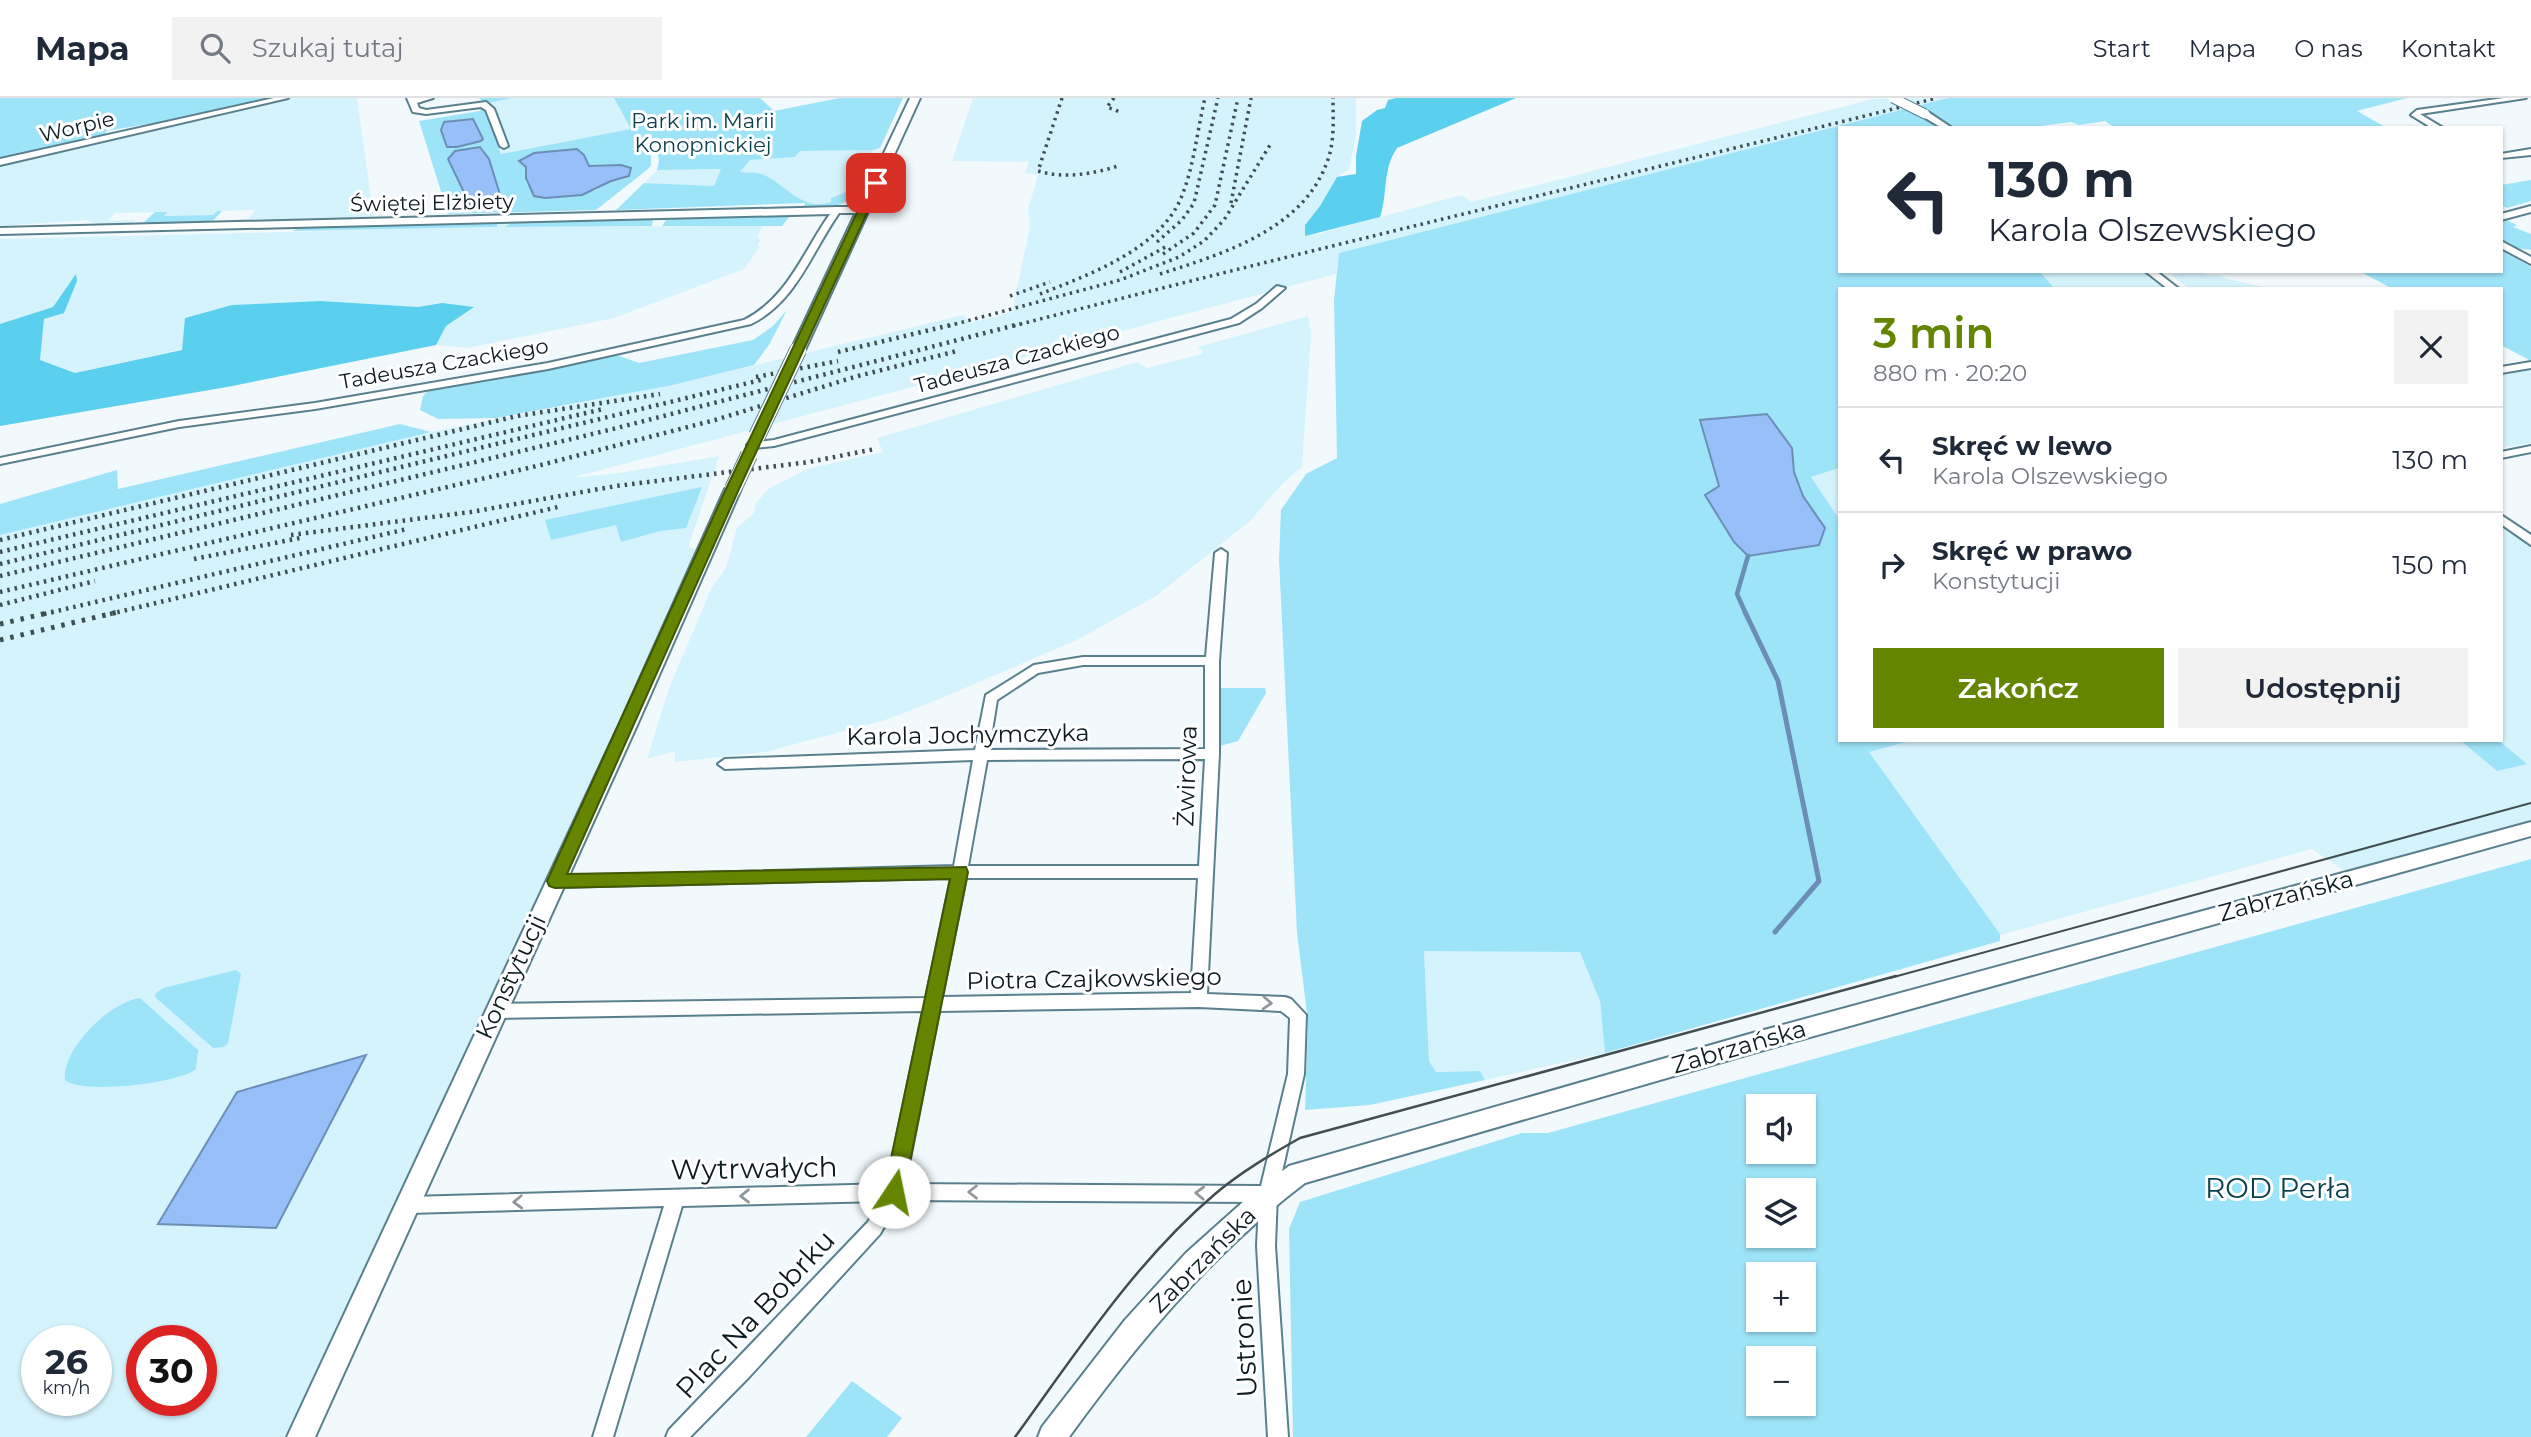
<!DOCTYPE html>
<html lang="pl">
<head>
<meta charset="utf-8">
<style>
  :root { --surface:#fff; --page:#f2f2f3; --text:#1f2937; --muted:#747a83; --line:#e0e1e3; --accent:#638500 }
  body { margin:0; font-family:Montserrat,sans-serif; background:var(--page); color:var(--text); height:100vh; display:flex; flex-direction:column; font-size:26px; white-space:nowrap }
  * { box-sizing:border-box; margin:0 }
  p { font-size:23px; color:var(--muted) }
  .icon { flex:none; width:38px; height:38px; fill:none; stroke:currentColor; stroke-width:2; stroke-linecap:round; stroke-linejoin:round }
  .map { position:relative; flex:1; overflow:hidden }
  .panel { position:absolute; left:1838px; top:189px; width:665px; height:455px; display:flex; flex-direction:column; background:var(--surface); border-radius:0px; box-shadow:0 2px 5px #0004 }
  .panel>* { flex:none }
  .guide { position:absolute; left:1838px; top:28px; width:665px; height:147px; border-radius:0px; box-shadow:0 2px 5px #0004; background:#fff; color:var(--text); overflow:hidden }
  .tools { position:absolute; left:1746px; top:996px; display:grid; gap:14px }
  .tools a { display:grid; place-items:center; width:70px; height:70px; border-radius:0px; background:var(--surface); box-shadow:0 2px 5px #0004; font-size:35px }
  .speed { position:absolute; left:21px; top:1227px; display:flex; gap:14px; font-size:35px; font-weight:700; text-align:center }
  .speed>* { display:grid; place-content:center; width:91px; height:91px; border-radius:50%; background:var(--surface); box-shadow:0 2px 5px #0004; line-height:1 }
  .speed small { font-size:18px; font-weight:400 }
  .speed .limit { border:10px solid #d22; background:#fff; color:#111 }
  .pin { position:absolute; display:grid; place-items:center; width:60px; height:60px; color:#fff; margin:-30px; border-radius:14px; box-shadow:0 4px 10px #0006 }
  .me { position:absolute; width:77px; margin:-38px; rotate:11deg; stroke-linejoin:round; filter:drop-shadow(0 0 5px #0008) }
  .turn { display:flex; align-items:center; gap:24px; height:147px; padding:0 35px; font-size:32px }
  .turn .icon { width:91px; height:91px; stroke-width:2.5 }
  .turn b { display:block; font-size:49px; line-height:60px }
  .round { display:grid; place-items:center; flex:none; width:74px; height:74px; border-radius:0px; background:var(--page) }
  .headline { display:flex; align-items:center; justify-content:space-between; height:119px; padding:0 35px }
  h1 { font-size:42px; font-weight:600; line-height:52px; color:var(--accent) }
  .button { display:flex; gap:14px; margin-top:auto; padding:14px 35px }
  .button a { flex:1; height:80px; border-radius:0px; background:var(--accent); color:#fff; font-size:28px; font-weight:600; line-height:80px; text-align:center }
  .button a+a { background:var(--page); color:var(--text) }
  ul { padding:0; list-style:none }
  li { display:flex; align-items:center; gap:21px; height:105px; padding:0 35px; border-top:2px solid var(--line) }
  li div { flex:1 }
  li b { display:block; font-size:26px }
  li em { font-style:normal }
  header { display:flex; align-items:center; gap:42px; box-sizing:border-box; height:98px; padding:0 35px; background:var(--surface); border-bottom:2px solid var(--line) }
  header strong { font-size:33px }
  nav { display:flex; gap:38px; margin-inline-start:auto; font-size:24px }
  .search { width:490px; height:63px; background:var(--page); display:flex; align-items:center; gap:18px; box-sizing:border-box; padding:0 24px; border-radius:0px; color:var(--muted); font-size:26px }
  .map>svg:first-child { display:block }
  .built { fill:#d5f3fc; fill-rule:evenodd }
  .green { fill:#9ee4f8; fill-rule:evenodd }
  .forest { fill:#5bcfee }
  .water { fill:#96c0f7; stroke:#6c8eb6; stroke-width:2 }
  .lines { fill:none; stroke-linecap:round; stroke-linejoin:round }
  .stream-far1 { stroke:#6c8eb6; stroke-width:4.5 }
  .stream { stroke:#6c8eb6; stroke-width:5 }
  .street-casing { stroke:#59808c; stroke-width:4 }
  .secondary-casing { stroke:#59808c; stroke-width:4 }
  .street { fill:#fff; fill-rule:evenodd }
  .secondary { fill:#fff; fill-rule:evenodd }
  .tram-far1 { stroke:#404e52; stroke-width:2 }
  .tram { stroke:#404e52; stroke-width:2.5 }
  .rail-far2 { stroke:#404e52; stroke-width:3.5; stroke-dasharray:2.5 4.5; stroke-linecap:butt }
  .rail-far1 { stroke:#404e52; stroke-width:4.5; stroke-dasharray:2.5 5; stroke-linecap:butt }
  .rail { stroke:#404e52; stroke-width:5; stroke-dasharray:3.5 7; stroke-linecap:butt }
  .street-bridge-casing { stroke:#59808c; stroke-width:11; stroke-linecap:butt }
  .secondary-bridge-casing { stroke:#59808c; stroke-width:18; stroke-linecap:butt }
  .street-bridge { stroke:#fff; stroke-width:9 }
  .secondary-bridge { stroke:#fff; stroke-width:16 }
  .oneway { stroke:#91989b }
  .route { fill:#638500; stroke:#405600; stroke-width:2 }
  .labels { text-anchor:middle; stroke-width:6; stroke-linejoin:round; paint-order:stroke }
  .far-park-label { font-size:21px; fill:#0b414e; stroke:#fff }
  .far-street-label { font-size:21px; fill:#0b1b20; stroke:#fff }
  .street-label { font-size:24px; fill:#0b1b20; stroke:#fff }
  .near-street-label { font-size:28px; fill:#0b1b20; stroke:#fff }
  .near-park-label { font-size:28px; fill:#0b414e; stroke:#fff }
</style>
</head>
<body>
<header>
<strong>Mapa</strong>
<div class="search"><svg class="icon" aria-label="search" viewBox="0 0 24 24"><circle cx="10" cy="10" r="6"/><path d="M15 15l6 6"/></svg>Szukaj tutaj</div>
<nav><a>Start</a><a>Mapa</a><a>O nas</a><a>Kontakt</a></nav>
</header>
<div class="map">
<svg width="2531" height="1339" viewBox="0 0 2531 1339">
  <rect width="100%" height="100%" fill="#f1f9fc"/>
  <path class="built" d="M292 0H357L374 122H248L255 112 218 113 213 117 163 118 166 114 115 115 108 123 136 122 132 126 98 127 88 122 0 128V66Z
    M512 0H614L632 31 501 56 483 5Z
    M973 0H1356V38L1349 71 1337 79 1320 108 1305 126 1318 136 1462 97 1471 104 1873 1 1948 0 1339 155 1336 176 571 380 619 375 719 358 688 450 706 451 301 1339H0V437L431 334 673 287 963 217 970 225 1012 214 1030 128 1028 112 1038 77 1025 75 1029 64 952 63ZM37 1242H96V1302H37ZM142 1242H201V1302H142Z
    M873 52 852 93 826 106 806 105 760 76 739 75 750 62 795 59 800 53Z
    M722 71 714 88 644 85 657 72Z
    M497 125H511L507 129 762 128 757 140 761 141 757 148 760 149 744 171 614 220 467 250 436 247 446 228 473 209 442 205 418 209 321 203 232 207 185 220 183 251 75 275 40 262 44 221 52 217 76 177 53 209 0 226V141L496 129Z
    M2039 173H2150L2174 191H2055Z
    M2194 173 2209 177 2217 176 2224 180 2267 190 2190 191 2171 177Z
    M1308 218 1311 236 1302 369 1284 384 1250 423 1156 498 1079 541 925 607 882 623 765 654 675 664V653L647 661 669 590 712 489 726 470 737 430 754 415 756 405 769 390 807 371 883 354 877 340 1137 264 1147 270 1201 256 1203 254 1198 249Z
    M2531 271V345L2501 350V276Z
    M1839 370V421L1811 379Z
    M2501 421 2531 443V731L2353 779 2312 751 2000 837 1868 653 1913 642H2501Z
    M1424 853 1595 854 1605 955 1485 982 1480 973 1436 974 1429 963Z"/>
  <path class="green" d="M0 0H273L184 20 106 33 105 38 0 61Z
    M480 0H512L483 6 501 56 631 31 614 0H760L774 13 840 0H903L880 50 873 52 800 53 795 59 750 62 740 74C746 75 756 74 762 76 786 86 801 114 831 104V100L852 92 869 59 877 57 857 99 838 107 804 109 805 105 616 112 644 85 714 88 721 71 657 72 659 63 656 47H651V67L648 71 596 112 448 116 419 23 480 13 482 5ZM483 50 502 103 470 107 448 60ZM574 51 580 52 589 68 612 67 621 81 611 83 594 93 526 80V69L520 63 524 59Z
    M1948 0H2407L2357 13 2387 30H2115L2105 23 2079 27 2071 24 2025 30H1839V173H2039L2055 191H1839V370L1811 379 1839 421V642H1913L1869 654 2000 836V843L1605 955 1600 903 1580 854 1424 853 1429 963 1436 974 1480 973 1485 982 1370 1007 1305 1012 1308 923 1297 835 1279 461 1281 412 1306 376 1337 360 1334 202 1339 155Z
    M2531 82V103L2507 110 2501 107V87Z
    M217 113H222L212 124 143 125 155 114H167L164 118 213 117Z
    M790 118 782 128H662L666 122 678 121Z
    M653 121 652 128 505 129 511 125Z
    M2506 122 2517 127 2513 129 2531 136V152L2515 150 2501 142V123Z
    M497 125V129L292 133 299 130Z
    M2501 152 2531 169V263L2501 247V191H2393L2359 173H2501Z
    M787 212 769 247 754 267 673 287 496 320 438 321 420 312 423 298 429 292 617 257 639 265 753 242 773 228Z
    M400 326 431 334 0 437V406L117 372 118 391Z
    M702 389 686 430 660 433 621 444 616 427 551 442 545 422Z
    M1221 590H1265L1266 595 1238 643 1220 648Z
    M2460 642H2498L2527 666 2497 673Z
    M2531 761V1339H1293L1289 1131 1300 1104 1522 1035H1548ZM1759 1008H1804V1054H1759ZM1759 1092H1804V1138H1759ZM1759 1176H1804V1222H1759ZM1759 1260H1804V1306H1759Z
    M236 872 241 876 228 945 224 949 213 950 155 899V896L163 890Z
    M140 900 198 952 196 971C181 985 81 997 65 982 62 950 110 904 140 900Z
    M852 1283 902 1320 887 1339H806Z"/>
  <path class="forest" d="M1396 0H1516L1397 50C1382 72 1388 96 1380 119L1305 138V127L1320 108 1337 79 1356 76V58L1362 23 1377 12 1385 10 1388 2Z
    M76 176 77 183 64 215 44 221 40 262 75 275 182 252 185 220 232 207 321 203 418 209 442 205 474 209 446 228 436 247 227 289 0 328V226L53 209Z"/>
  <path class="water" d="M473 21 483 41 481 43 457 49H447L441 32 444 24Z
    M480 49 489 61 502 103 500 106 483 110 470 107 448 61 455 53Z
    M577 51 584 57 589 68 621 67 631 70 629 78 611 83 582 97 545 100 534 98 526 80V69L519 63 534 55Z
    M1767 316 1792 350 1794 374 1803 398 1825 430 1819 447 1748 458 1734 444 1705 397 1719 388 1700 322Z
    M366 957 276 1130 158 1126 237 994Z"/>
  <g class="lines">
    <path class="stream-far1" d="M1746 516 1737 496 1748 458"/>
    <path class="stream" d="M1745 514 1778 583 1819 783 1775 834"/>
    <defs>
      <path id="street" d="M274 0H288L0 67V61Z
        M407 0H433L417 5 419 10 426 12 486 4 494 11 508 48 504 50 500 48 486 12 481 9 426 16 413 14Z
        M2504 0H2526L2420 16 2443 30H2432L2411 17 2417 12Z
        M1925 14H1928L1952 30H1942L1922 18 1921 16Z
        M2531 51V57L2501 60V56Z
        M2531 108V114L2501 122V116Z
        M837 109H865L869 112 865 115H839C811 155 796 204 751 226L548 271 315 311 179 329 0 366V360L179 323 315 305 548 265 744 222C788 200 803 154 830 116L0 136V130Z
        M2501 143 2531 159V166L2501 150Z
        M2145 173H2156L2179 191H2168Z
        M1277 188 1285 190 1262 210 1239 225 774 348 753 350 747 347 749 345 774 342 1231 221 1256 206Z
        M2531 264V270L2501 275V269Z
        M2531 348V354L2501 360V354Z
        M2501 417 2531 437V447L2501 426Z
        M1221 451 1227 455 1219 563V656L1207 896 1285 899 1291 901 1306 917 1304 976 1277 1096 1275 1148 1288 1339H1268L1257 1148 1259 1104 899 1102 880 1136 749 1279 690 1339H666L669 1332 868 1124 880 1103 682 1108 613 1339H593L664 1108 408 1115 402 1113 399 1107 402 1101 408 1099 887 1086 923 913 495 920 489 918 487 913 489 908 495 906 926 900 951 780 555 789 550 787 547 783 550 779 954 768 973 662 725 671 718 666 725 661 975 652 986 597 1034 567 1083 559H1206L1215 455ZM1083 567H1205V651L989 652 997 602 1038 575ZM1205 661 1199 768H968L987 662ZM966 780H1198L1191 895 942 899ZM1199 909 1281 913 1290 920 1288 976 1261 1088 905 1086 939 913Z"/>
      <path id="secondary" d="M910 0H920L805 252 803 255H793L791 252Z
        M733 386 741 391 638 625 315 1339H287L620 625 725 391Z
        M2531 724V738L1753 955 1305 1085C1211 1156 1138 1244 1069 1339H1038L1042 1329 1125 1222 1186 1155 1253 1095 1289 1068 1753 935Z"/>
    </defs>
    <use href="#street" class="street-casing"/>
    <use href="#secondary" class="secondary-casing"/>
    <use href="#street" class="street"/>
    <use href="#secondary" class="secondary"/>
    <path class="tram-far1" d="M1890 880 2531 705"/>
    <path class="tram" d="M1015 1339C1076 1255 1135 1164 1215 1096 1241 1074 1270 1057 1300 1040L1896 878"/>
    <path class="rail-far2" d="M1062 0 1038 73C1064 81 1093 76 1118 68
      M1114 0 1107 9 1120 14
      M1231 105 1251 0
      M1157 144 1182 122 1194 105 1218 0
      M1163 156 1194 135 1215 107 1238 0
      M1120 174 1169 147
      M1160 176C1222 156 1303 132 1327 64 1335 44 1333 21 1333 0
      M1040 196C1088 177 1159 152 1181 100 1194 69 1197 33 1205 0
      M1010 198 1050 184
      M948 228 1120 182 1179 159 1204 143 1224 122 1270 47
      M1013 228C1320 149 1629 77 1937 0"/>
    <path class="rail-far1" d="M838 254 955 226
      M756 279 838 263
      M291 437 471 414 616 388 809 364 875 351
      M0 442 517 318 660 296
      M0 454 603 311
      M194 461 300 440
      M0 466 765 281
      M0 478 609 332 1020 226
      M0 494 541 367 715 322 858 278 957 253
      M0 507 95 483
      M44 516 407 431
      M110 516 562 408"/>
    <path class="rail" d="M0 526 52 514
      M0 542 118 514"/>
    <defs>
      <path id="street-bridge" d="M1893 0 1925 16"/>
      <path id="secondary-bridge" d="M757 338 798 252
        M733 391 749 357"/>
    </defs>
    <use href="#street-bridge" class="street-bridge-casing"/>
    <use href="#secondary-bridge" class="secondary-bridge-casing"/>
    <use href="#street-bridge" class="street-bridge"/>
    <use href="#secondary-bridge" class="secondary-bridge"/>
  </g>
  <defs><path id="oneway-chevron" d="M-2-3.5L2.5 0L-2 3.5" fill="none" stroke-width="1.6" stroke-linecap="round" stroke-linejoin="round" transform="scale(1.75)"/></defs>
  <g class="oneway">
    <use href="#oneway-chevron" transform="translate(1267 905) rotate(3)"/>
    <use href="#oneway-chevron" transform="translate(973 1094) rotate(180)"/>
    <use href="#oneway-chevron" transform="translate(1200 1095) rotate(-178)"/>
    <use href="#oneway-chevron" transform="translate(745 1098) rotate(179)"/>
    <use href="#oneway-chevron" transform="translate(518 1104) rotate(178)"/>
  </g>
  <path class="route" d="M876 82 881 85 739 391 567 776 966 769 968 774 904 1094 901 1101 894 1104 887 1101 884 1094 950 781 555 790 549 788 547 783 726 391 871 85Z"/>
  <g class="labels">
    <g class="far-park-label">
      <text x="703" y="30">Park im. Marii<tspan x="703" dy="24">Konopnickiej</tspan></text>
    </g>
    <g class="far-street-label">
      <text transform="translate(77 29) rotate(-13)" y="7">Worpie</text>
      <text transform="translate(432 105) rotate(-1)" y="7">Świętej Elżbiety</text>
      <text transform="translate(1017 261) rotate(-15)" y="7">Tadeusza Czackiego</text>
      <text transform="translate(444 266) rotate(-10)" y="7">Tadeusza Czackiego</text>
    </g>
    <g class="street-label">
      <text transform="translate(968 637) rotate(-1)" y="8">Karola Jochymczyka</text>
      <text transform="translate(1187 678) rotate(-88)" y="8">Żwirowa</text>
      <text transform="translate(2286 798) rotate(-15)" y="8">Zabrzańska</text>
      <text transform="translate(511 879) rotate(-65)" y="8">Konstytucji</text>
      <text transform="translate(1094 881) rotate(-1)" y="8">Piotra Czajkowskiego</text>
      <text transform="translate(1739 949) rotate(-16)" y="8">Zabrzańska</text>
      <text transform="translate(1203 1162) rotate(-45)" y="8">Zabrzańska</text>
    </g>
    <g class="near-street-label">
      <text transform="translate(754 1070) rotate(-1)" y="10">Wytrwałych</text>
      <text transform="translate(755 1216) rotate(-47)" y="10">Plac Na Bobrku</text>
      <text transform="translate(1244 1240) rotate(-93)" y="10">Ustronie</text>
    </g>
    <g class="near-park-label">
      <text x="2278" y="1100">ROD Perła</text>
    </g>
  </g>
</svg>
<div class="tools">
<a><svg class="icon" aria-label="sound" viewBox="0 0 24 24"><path d="M4 9h4l5-4v14l-5-4H4zM17 9q2 3 0 6"/></svg></a>
<a><svg class="icon" aria-label="layers" viewBox="0 0 24 24"><path d="M12 4l9 5-9 5-9-5zM3 14l9 5 9-5"/></svg></a>
<a>+</a>
<a>−</a>
</div>
<div class="speed"><div>26<small>km/h</small></div><div class="limit">30</div></div>
<div class="pin" style="left:876px;top:85px;background:#d93025"><svg class="icon" aria-label="arrive" viewBox="0 0 24 24"><path d="M6 21V4h12l-3 4 3 4H6"/></svg></div>
<svg class="me" style="left:894px;top:1094px" viewBox="-20 -20 40 40"><circle r="19" fill="#fff"/><path d="M0-13L10 11 0 6-10 11z" fill="#638500"/></svg>
<div class="guide">
<div class="turn"><svg class="icon" aria-label="left" viewBox="0 0 24 24"><path d="M17 20v-9H6M10 6l-5 5 5 5"/></svg><div><b>130 m</b>Karola Olszewskiego</div></div>
</div>
<section class="panel">
<div class="headline"><div><h1>3 min</h1><p>880 m · 20:20</p></div><a class="round"><svg class="icon" aria-label="close" viewBox="0 0 24 24"><path d="M6 6l12 12M18 6L6 18"/></svg></a></div>
<ul>
<li><svg class="icon" aria-label="left" viewBox="0 0 24 24"><path d="M17 20v-9H6M10 6l-5 5 5 5"/></svg><div><b>Skręć w lewo</b><p>Karola Olszewskiego</p></div><em>130 m</em></li>
<li><svg class="icon" aria-label="right" viewBox="0 0 24 24"><path d="M7 20v-9h11M14 6l5 5-5 5"/></svg><div><b>Skręć w prawo</b><p>Konstytucji</p></div><em>150 m</em></li>
</ul>
<div class="button"><a>Zakończ</a><a>Udostępnij</a></div>
</section>
</div>
</body>
</html>
